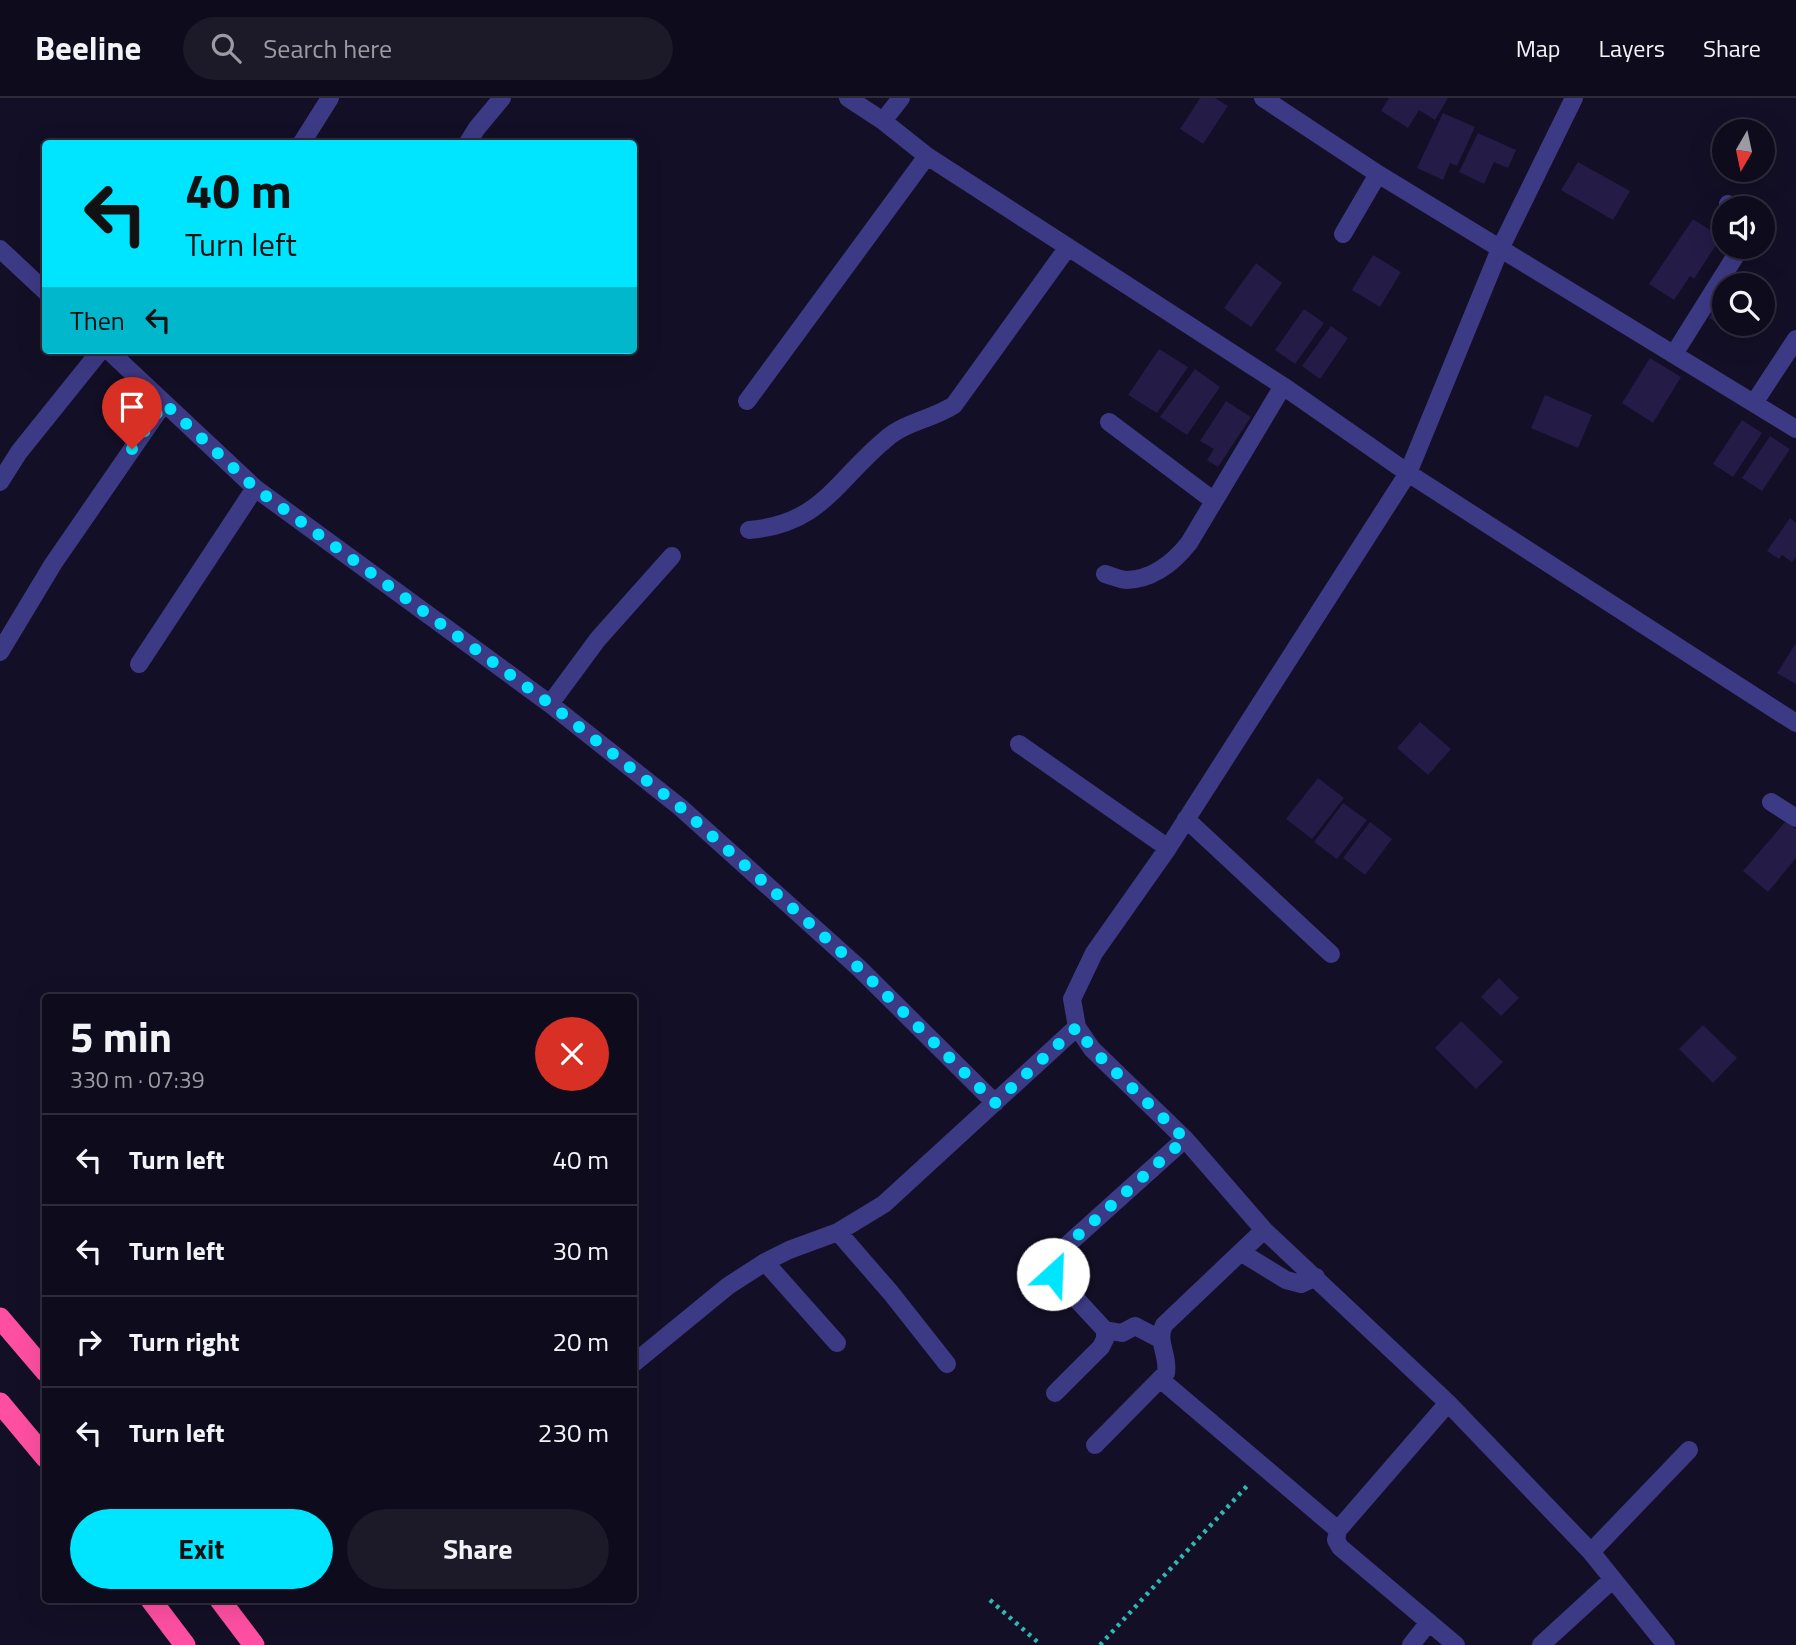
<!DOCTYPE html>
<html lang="en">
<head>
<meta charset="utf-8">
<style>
  :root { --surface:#0e0b1c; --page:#1c1929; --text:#f1f3f6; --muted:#9b9ba3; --line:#2e2b3b; --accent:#00e5ff }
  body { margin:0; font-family:"Titillium Web",sans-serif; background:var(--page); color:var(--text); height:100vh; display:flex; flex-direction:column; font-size:26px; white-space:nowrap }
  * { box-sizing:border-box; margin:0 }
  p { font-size:23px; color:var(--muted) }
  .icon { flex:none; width:38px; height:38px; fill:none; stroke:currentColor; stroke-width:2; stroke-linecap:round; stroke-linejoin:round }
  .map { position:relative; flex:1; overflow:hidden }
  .sheet { position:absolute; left:42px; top:896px; width:595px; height:609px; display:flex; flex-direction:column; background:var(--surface); border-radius:7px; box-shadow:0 7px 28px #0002,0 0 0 2px var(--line) }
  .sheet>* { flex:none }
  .hud { position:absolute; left:42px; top:42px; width:595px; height:214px; border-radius:7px; box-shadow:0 7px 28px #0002,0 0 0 2px var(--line); background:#00e5ff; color:#111; overflow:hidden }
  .needle { width:46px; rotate:189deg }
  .buttons { position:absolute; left:1712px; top:21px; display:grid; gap:14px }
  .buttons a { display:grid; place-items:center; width:63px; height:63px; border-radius:50%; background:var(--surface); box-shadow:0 7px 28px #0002,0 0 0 2px var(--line); font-size:35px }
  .pin { position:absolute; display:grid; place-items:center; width:60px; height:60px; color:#fff; margin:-72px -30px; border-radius:50% 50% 50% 0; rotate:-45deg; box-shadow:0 0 7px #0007 }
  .pin .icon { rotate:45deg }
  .me { position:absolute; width:77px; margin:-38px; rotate:25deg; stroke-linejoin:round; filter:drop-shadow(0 0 5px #0008) }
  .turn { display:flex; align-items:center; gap:24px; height:147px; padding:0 28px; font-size:32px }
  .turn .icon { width:91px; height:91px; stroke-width:2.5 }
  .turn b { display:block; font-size:49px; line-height:60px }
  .then { display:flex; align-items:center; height:66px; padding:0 28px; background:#0003; gap:14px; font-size:26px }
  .round { display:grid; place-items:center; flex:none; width:74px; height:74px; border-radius:37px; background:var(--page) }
  .head { display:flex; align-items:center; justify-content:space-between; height:119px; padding:0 28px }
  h1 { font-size:42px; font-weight:700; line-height:52px }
  .cta { display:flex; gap:14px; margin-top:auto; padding:14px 28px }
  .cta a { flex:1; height:80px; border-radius:42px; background:var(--accent); color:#111; font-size:28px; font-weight:700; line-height:80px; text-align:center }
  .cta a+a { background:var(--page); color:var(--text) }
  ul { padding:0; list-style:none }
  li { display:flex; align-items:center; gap:21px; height:91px; padding:0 28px; border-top:2px solid var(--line) }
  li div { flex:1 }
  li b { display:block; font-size:26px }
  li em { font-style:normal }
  header { display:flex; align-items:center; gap:42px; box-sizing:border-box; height:98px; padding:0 35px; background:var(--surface); border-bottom:2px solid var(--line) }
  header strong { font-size:33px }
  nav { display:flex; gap:38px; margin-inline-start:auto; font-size:24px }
  .search { width:490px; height:63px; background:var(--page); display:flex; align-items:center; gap:18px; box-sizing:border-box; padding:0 24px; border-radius:38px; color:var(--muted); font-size:26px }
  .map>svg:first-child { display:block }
  .building { fill:#241b47 }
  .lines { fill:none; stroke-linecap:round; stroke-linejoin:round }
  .path { stroke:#2fb8b0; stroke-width:4.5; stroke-dasharray:3.5 5; stroke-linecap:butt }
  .minor { stroke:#3d3a85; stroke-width:18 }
  .highway { stroke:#ff4fa3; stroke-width:21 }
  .route { stroke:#00e5ff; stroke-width:12; stroke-dasharray:0 21.6 }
</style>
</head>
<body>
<header>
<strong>Beeline</strong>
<div class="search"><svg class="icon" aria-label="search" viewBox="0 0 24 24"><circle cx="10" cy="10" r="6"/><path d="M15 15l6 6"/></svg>Search here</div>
<nav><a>Map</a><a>Layers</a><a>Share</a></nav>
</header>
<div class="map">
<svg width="1796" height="1547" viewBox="0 0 1796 1547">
  <rect width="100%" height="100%" fill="#130f26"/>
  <path class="building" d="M1200 0H1215L1228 8 1203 46 1180 31Z
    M1389 0H1448L1435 22 1419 12 1408 30 1381 13Z
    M1443 15 1475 29 1457 68 1450 65 1443 82 1417 70Z
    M1478 35 1516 52 1508 70 1494 64 1484 86 1459 74Z
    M1578 64 1630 93 1613 122 1561 92Z
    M1693 121 1721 139 1694 181 1690 178 1674 202 1649 186Z
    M1373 157 1401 174 1380 209 1352 192Z
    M1256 165 1282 185 1251 229 1224 210Z
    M1735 177 1753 187H1729Z
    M1724 196V226H1747L1739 239 1709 220Z
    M1304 211 1324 225 1295 266 1275 252Z
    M1331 228 1348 240 1320 281 1302 268Z
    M1159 251 1188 269 1157 315 1128 297Z
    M1650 260 1681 279 1653 325 1622 305Z
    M1195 271 1220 289 1187 337 1160 319Z
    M1545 297 1592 317 1578 350 1531 330Z
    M1226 303 1251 319 1218 369 1207 362 1214 351 1200 343Z
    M1742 322 1762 335 1733 379 1713 366Z
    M1770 338 1790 351 1762 393 1742 380Z
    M1790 420 1796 425V459L1792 464 1782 457 1779 461 1767 453Z
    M1796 545V586L1777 575Z
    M1420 624 1451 651 1428 677 1397 650Z
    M1318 680 1344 700 1312 741 1286 721Z
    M1343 705 1367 722 1337 761 1314 744Z
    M1786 723 1796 731V760L1768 794 1743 773Z
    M1370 724 1392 741 1365 777 1343 760Z
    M1499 880 1519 900 1501 918 1481 899Z
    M1461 923 1503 964 1476 991 1435 950Z
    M1703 927 1737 960 1713 985 1679 951Z"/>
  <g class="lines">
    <path class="path" d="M990 1502 1041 1547
      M1100 1547 1247 1388"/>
    <path class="minor" d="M848 0 883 23 927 58 1283 288 1408 375 1796 625
      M1263 0 1378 76 1796 331
      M1574 0 1500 151 1408 375 1168 750 1094 855 1072 901 1077 929 1092 951 1185 1041 1264 1132 1448 1305 1591 1454 1666 1547
      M883 23 901 0
      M301 46 330 0
      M467 46 477 30 502 0
      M1728 106 1735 110
      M1343 136 1378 76
      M0 151 46 194
      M108 252 255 390 550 606 680 709 859 870 995 1005
      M1674 256 1741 149
      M747 303 927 58
      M1754 305 1796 241
      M1109 324 1214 403
      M0 384 19 354 101 252
      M749 432C822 426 836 382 886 341 905 324 933 321 954 307L1068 149
      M1105 476C1112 478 1121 482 1127 482 1153 481 1174 464 1189 445L1283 288
      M0 554 53 466 164 305
      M139 566 255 390
      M550 606 598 541 672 458
      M1019 646 1168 750
      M1771 704 1796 720
      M1186 721 1331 856
      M838 1134 891 1195 947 1266
      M1242 1155 1286 1182 1301 1186 1316 1179
      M765 1164 837 1245
      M1105 1232 1122 1235 1135 1228 1160 1241
      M634 1265 728 1188 765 1164 789 1152 838 1134 884 1106 1077 929
      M1160 1281 1338 1432
      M1055 1295 1101 1249 1105 1241V1232L1053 1176 1051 1166 1055 1158 1185 1041
      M1448 1305 1338 1432 1336 1442 1340 1449 1456 1547
      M1095 1347 1166 1275C1169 1257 1156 1244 1164 1227L1264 1132
      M1591 1454 1689 1352
      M1411 1547 1429 1524
      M1541 1547 1613 1481"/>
    <path class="highway" d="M0 1220 46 1274
      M0 1305 46 1360
      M151 1502 185 1547
      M220 1502 254 1547"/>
  </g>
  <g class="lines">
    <path class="route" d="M132 351 164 305 255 390 550 606 680 709 859 870 995 1005 1077 929 1092 951 1185 1041 1055 1158 1051 1166 1053 1176"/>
  </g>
</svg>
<div class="buttons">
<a><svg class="needle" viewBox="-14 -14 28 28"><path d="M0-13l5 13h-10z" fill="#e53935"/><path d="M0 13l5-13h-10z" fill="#9b9ba3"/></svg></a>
<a><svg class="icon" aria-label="sound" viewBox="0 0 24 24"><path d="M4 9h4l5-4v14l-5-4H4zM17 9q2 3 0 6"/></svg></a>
<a><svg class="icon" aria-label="search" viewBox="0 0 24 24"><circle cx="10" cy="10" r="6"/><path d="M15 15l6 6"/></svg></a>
</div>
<div class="pin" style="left:132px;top:351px;background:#d93025"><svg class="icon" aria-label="arrive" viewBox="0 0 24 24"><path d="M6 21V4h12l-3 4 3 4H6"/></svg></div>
<svg class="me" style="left:1053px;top:1176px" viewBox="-20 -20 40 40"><circle r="19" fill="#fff"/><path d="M0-13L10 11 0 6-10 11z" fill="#00e5ff"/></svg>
<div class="hud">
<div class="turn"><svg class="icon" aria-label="left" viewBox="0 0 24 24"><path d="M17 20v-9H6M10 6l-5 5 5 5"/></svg><div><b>40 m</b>Turn left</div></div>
<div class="then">Then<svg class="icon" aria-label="left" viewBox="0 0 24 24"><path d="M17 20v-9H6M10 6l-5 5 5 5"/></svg></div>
</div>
<section class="sheet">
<div class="head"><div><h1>5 min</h1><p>330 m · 07:39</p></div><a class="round" style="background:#d93025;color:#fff"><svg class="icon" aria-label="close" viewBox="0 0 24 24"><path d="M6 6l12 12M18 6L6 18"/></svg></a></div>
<ul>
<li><svg class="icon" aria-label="left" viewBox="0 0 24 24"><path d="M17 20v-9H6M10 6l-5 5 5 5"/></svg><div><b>Turn left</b></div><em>40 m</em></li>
<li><svg class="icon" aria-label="left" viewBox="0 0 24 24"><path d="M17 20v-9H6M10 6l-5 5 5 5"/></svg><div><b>Turn left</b></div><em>30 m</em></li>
<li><svg class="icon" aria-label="right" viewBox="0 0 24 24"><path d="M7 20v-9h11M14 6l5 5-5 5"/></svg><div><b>Turn right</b></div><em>20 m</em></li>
<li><svg class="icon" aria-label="left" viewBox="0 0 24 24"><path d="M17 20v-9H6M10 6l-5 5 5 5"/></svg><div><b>Turn left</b></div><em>230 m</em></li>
</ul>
<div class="cta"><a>Exit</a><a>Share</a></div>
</section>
</div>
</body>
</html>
